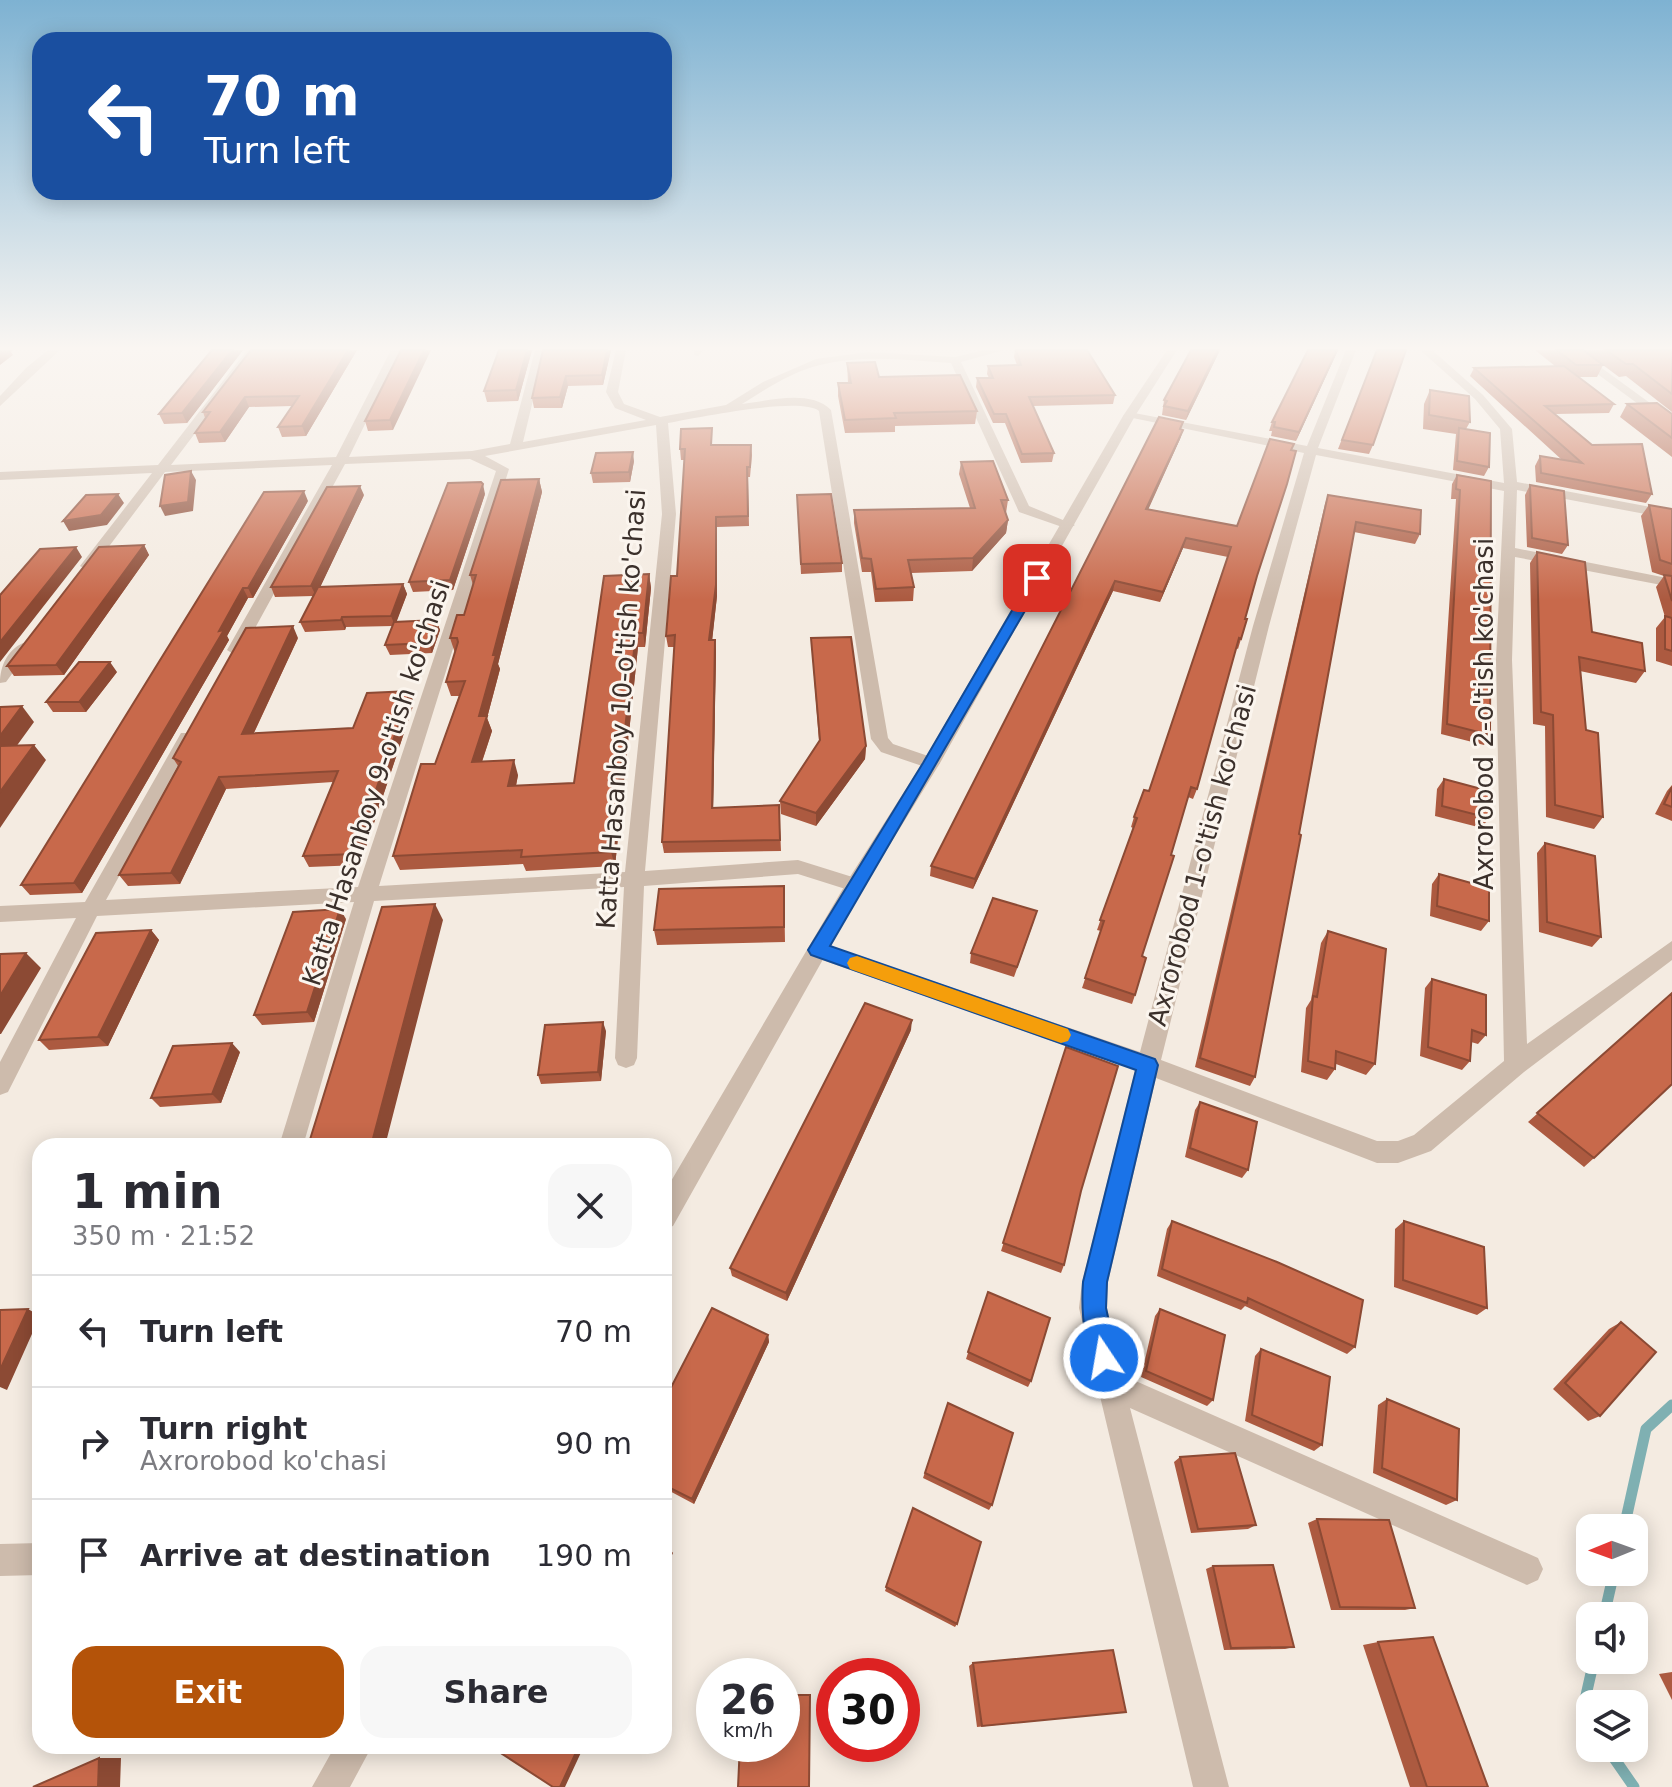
<!DOCTYPE html>
<html lang="en">
<head>
<meta charset="utf-8">
<style>
  :root { --surface:#fff; --page:#f7f7f7; --text:#2b2b33; --muted:#7c7c81; --line:#e1e1e2; --accent:#b45309 }
  body { margin:0; font-family:"DejaVu Sans",sans-serif; background:var(--page); color:var(--text); height:100vh; display:flex; flex-direction:column; font-size:30px; white-space:nowrap }
  * { box-sizing:border-box; margin:0 }
  p { font-size:26px; color:var(--muted) }
  .icon { flex:none; width:44px; height:44px; fill:none; stroke:currentColor; stroke-width:2; stroke-linecap:round; stroke-linejoin:round }
  .map { position:relative; flex:1; overflow:hidden }
  .details { position:absolute; left:32px; top:1138px; width:640px; height:616px; display:flex; flex-direction:column; background:var(--surface); border-radius:24px; box-shadow:0 4px 20px #0003 }
  .details>* { flex:none }
  .hud { position:absolute; left:32px; top:32px; width:640px; height:168px; border-radius:24px; box-shadow:0 4px 20px #0003; background:#1a4fa0; color:#fff; overflow:hidden }
  .needle { width:52px; rotate:269deg }
  .tools { position:absolute; left:1576px; top:1514px; display:grid; gap:16px }
  .tools a { display:grid; place-items:center; width:72px; height:72px; border-radius:16px; background:var(--surface); box-shadow:0 4px 20px #0003; font-size:40px }
  .speed { position:absolute; left:696px; top:1658px; display:flex; gap:16px; font-size:40px; font-weight:700; text-align:center }
  .speed>* { display:grid; place-content:center; width:104px; height:104px; border-radius:50%; background:var(--surface); box-shadow:0 4px 20px #0003; line-height:1 }
  .speed small { font-size:20px; font-weight:400 }
  .speed .limit { border:12px solid #d22; background:#fff; color:#111 }
  .pin { position:absolute; display:grid; place-items:center; width:68px; height:68px; color:#fff; margin:-34px; border-radius:16px; box-shadow:0 4px 12px #0006 }
  .me { position:absolute; width:88px; margin:-44px; rotate:348deg; stroke-linejoin:round; filter:drop-shadow(0 0 6px #0008) }
  .turn { display:flex; align-items:center; gap:28px; height:168px; padding:0 40px; font-size:36px }
  .turn .icon { width:104px; height:104px; stroke-width:2.5 }
  .turn b { display:block; font-size:56px; line-height:68px }
  .round { display:grid; place-items:center; flex:none; width:84px; height:84px; border-radius:24px; background:var(--page) }
  .overview { display:flex; align-items:center; justify-content:space-between; height:136px; padding:0 40px }
  h1 { font-size:48px; font-weight:700; line-height:60px }
  .action { display:flex; gap:16px; margin-top:auto; padding:16px 40px }
  .action a { flex:1; height:92px; border-radius:24px; background:var(--accent); color:#fff; font-size:32px; font-weight:700; line-height:92px; text-align:center }
  .action a+a { background:var(--page); color:var(--text) }
  ul { padding:0; list-style:none }
  li { display:flex; align-items:center; gap:24px; height:112px; padding:0 40px; border-top:2px solid var(--line) }
  li div { flex:1 }
  li b { display:block; font-size:30px }
  li em { font-style:normal }
  .map>svg:first-child { display:block }
  .lines { fill:none; stroke-linecap:round; stroke-linejoin:round }
  .stream { stroke:#7fb0b2; stroke-width:11 }
  .minor { fill:#cdbbac; fill-rule:evenodd }
  .tertiary { fill:#cdbbac; fill-rule:evenodd }
  .wall { fill:#ac5a40 }
  .shaded-wall { fill:#8c4a34 }
  .building { fill:#c8694b; stroke:#8c4a34; stroke-width:2 }
  .route { fill:#1a73e8; stroke:#114b97; stroke-width:2 }
  .slow { fill:#f59e0b }
  .labels { text-anchor:middle; stroke-width:6; stroke-linejoin:round; paint-order:stroke }
  .street-label { font-size:26px; fill:#3b302b; stroke:#fbf5ee }
</style>
</head>
<body>
<div class="map">
<svg width="1672" height="1787" viewBox="0 0 1672 1787">
  <rect width="100%" height="100%" fill="#f4ebe1"/>
  <g class="lines">
    <path class="stream" d="M1624 1528 1646 1429 1672 1405
      M1604 1616 1614 1572
      M1590 1725 1582 1713 1594 1660
      M1607 1748 1634 1787"/>
    <path class="minor" d="M48 350H60L0 406V396L26 368Z
      M247 350H258L171 465 336 457 391 350H401L349 457 472 451 510 444 535 350H545L523 442 646 420 615 408 606 392 616 350H626L618 392 624 404 660 417 726 405 763 382 816 359 868 352 955 357 984 350H1004L961 362 1029 506 1075 525 1068 529 1019 512 951 363C908 360 863 354 820 365 793 371 766 389 742 404 769 401 810 389 831 410L888 738 893 744 937 759 940 763 937 767 931 769 881 752 871 739 819 411C800 396 696 418 668 423L676 514 645 871 798 860 862 880 865 885 862 890 855 892 798 874 644 886 637 1058 634 1065 626 1068 618 1065 615 1058 624 887 374 901 303 1146H279L354 902 97 916 8 1092 0 1095V1062L76 918 0 922V906L85 902 181 733H193L196 737 106 900 358 887 496 471 470 459 345 464 243 650 235 655 227 650 332 465 165 472 92 569 87 570 80 566 152 473 0 480V472L158 465ZM656 425 662 514 625 872 379 886 509 469 485 456Z
      M694 350H704L698 356 694 355Z
      M1346 350H1356L1318 448 1504 483 1500 429 1475 399 1420 350H1432L1483 395 1512 429 1517 482 1672 511V519L1517 490 1515 548 1672 579V587L1515 557 1512 660 1527 1044 1672 941V960L1524 1072 1431 1151 1398 1163H1377L1156 1078 1108 1282 1107 1308 1122 1375 1538 1558 1543 1569 1538 1580 1527 1585 1130 1408 1229 1787H1193L1079 1308 1082 1282 1135 1070 811 956 808 950 811 944 818 942 1140 1052 1253 626 1304 453 1123 416 1129 412 1307 446ZM1316 455 1504 491 1496 660 1504 1061 1414 1135 1398 1141H1377L1161 1060 1269 626Z
      M1565 350H1577L1672 419V429Z
      M23 643 31 648 6 682 0 683C0 667 7 650 23 643Z
      M40 1543V1575L0 1576V1544Z"/>
    <path class="tertiary" d="M1167 350H1177L1135 416 940 763 862 890 673 1226 664 1229V1193L848 880 923 762 1123 416Z
      M335 1746H372L350 1787H312Z"/>
  </g>
  <path class="wall" d="M212 350H243L187 423 164 424 159 414Z
    M357 350 306 436 282 437 278 427 292 406 249 407 225 442 199 443 195 433 205 418 203 412Z
    M401 350 393 430 368 431 365 421Z
    M532 350 518 401 487 402 484 391Z
    M543 350H611L603 385 568 386 562 408H534L532 398Z
    M1015 350H1087L1115 395 1113 404 1033 406 1054 453 1052 462 1021 463 1005 423H993L976 387 977 378H989L987 374 988 366 1017 365 1014 357Z
    M1220 350 1186 420 1162 415 1164 400Z
    M1338 350 1296 441 1271 436 1272 431H1269L1272 422Z
    M1377 350 1373 445 1369 454 1338 449Z
    M1535 350H1672V412L1626 376 1619 377 1603 365 1597 377H1579L1614 404 1609 413 1555 414 1652 494 1646 503 1536 482 1535 466 1540 456 1562 460 1470 376 1474 368 1555 366Z
    M847 363 879 377 977 411 975 424 895 426V432L845 433 838 396V383H848Z
    M1430 390 1470 422 1466 429 1489 467 1484 476 1453 470 1456 434 1423 429 1424 404Z
    M1627 404 1672 414V457L1620 417Z
    M712 428V445H751L752 455 750 477H748L749 526 717 527V596L712 640H715L716 651 713 808 779 805 781 851 664 853 662 842 674 647H668L666 636 677 576 685 460H681L680 449Z
    M1181 430H1183L1180 439 1148 509 1237 526 1292 450 1245 619H1247L1238 649 1236 648 1197 789 1193 799 1188 797 1142 956 1135 995 1132 1004 1082 988 1101 931 1097 930 1133 828 1131 827 1134 817 1149 791 1228 557 1183 548 1160 602 1113 591 973 889 930 876 931 866Z
    M634 461 630 482 593 483 591 473Z
    M961 462 1008 500 1006 513 1008 520 1006 533 972 571 911 573 914 587 913 601 875 602 871 572H862L854 523V510L970 508 959 474Z
    M1457 475 1491 481 1490 735 1484 745 1441 734 1456 499H1451L1452 484Z
    M539 479 542 492 498 664 500 669 487 718 492 731 482 762 518 775 516 786 574 783 649 574 651 588 645 647H638L615 866 526 871 523 864 400 870 393 856 435 764 459 696H451L446 682 455 653 450 638 464 615 473 585 470 575Z
    M1530 485 1568 545 1562 554 1527 547 1525 495Z
    M485 494 453 590 413 592 409 582Z
    M364 495 320 587 403 584 407 594 396 622 436 620 440 630 432 653 390 655 385 645 393 626 346 627 345 630 305 632 300 622 313 596 275 597 271 587Z
    M797 495 842 563V572L801 574Z
    M1328 495 1420 534 1415 544 1354 532 1255 1077 1250 1086 1195 1067 1325 504Z
    M308 501 253 598H248L227 636 229 640 82 893 30 895 21 885Z
    M1649 505 1672 509V666L1656 661V628L1665 617 1656 587 1664 576 1652 572 1641 516Z
    M144 545 149 555 64 675 14 676 7 666Z
    M1537 552 1592 632 1645 671 1636 683 1580 671 1586 730 1603 817 1594 829 1546 817 1545 726 1533 724 1530 563Z
    M298 638 254 733 353 728 414 703 360 865 309 867 303 856 333 782 226 789 180 884 128 886 119 875 178 766 173 758Z
    M811 638 866 746 865 759 816 826 781 814 780 801 819 741Z
    M117 672 86 712H53L46 702Z
    M1444 779 1489 818 1482 828 1435 816 1437 789Z
    M1672 785V821L1655 814 1667 791Z
    M1545 843 1601 937 1592 947 1539 932 1537 853Z
    M1439 874 1489 921 1481 931 1430 916 1432 884Z
    M784 886 785 942 657 945 654 930Z
    M346 919 314 1022 262 1025 254 1015Z
    M1034 921 1014 977 970 963 971 953Z
    M151 930 159 940 108 1046 49 1050 39 1040Z
    M1328 931 1375 1064 1366 1075 1336 1064 1335 1069 1327 1080 1301 1072 1306 1008 1311 1000 1321 943Z
    M1432 979 1486 1035 1478 1044 1471 1042 1470 1061 1462 1070 1420 1056 1425 988Z
    M1672 993 1594 1158 1584 1167 1528 1122Z
    M911 1030 787 1301 732 1276 730 1268Z
    M606 1031 601 1081 541 1084 538 1075Z
    M1066 1047 1081 1191 1064 1265 1061 1273 1001 1251Z
    M240 1052 221 1103 160 1107 151 1098Z
    M1200 1102 1248 1170 1242 1178 1185 1157 1195 1110Z
    M1172 1221 1355 1347 1347 1354 1245 1306 1241 1310 1157 1276 1167 1229Z
    M1404 1221 1487 1308 1477 1315 1394 1287 1395 1229Z
    M988 1292 1031 1381 1028 1387 966 1359Z
    M1160 1309 1213 1400 1207 1406 1141 1377 1155 1316Z
    M1621 1322 1600 1416 1588 1421 1553 1389 1609 1329Z
    M768 1335 769 1342 694 1504 664 1488V1401Z
    M1261 1349 1322 1445 1314 1451 1245 1421 1255 1356Z
    M1387 1399 1457 1500 1446 1505 1373 1473 1378 1405Z
    M948 1403 992 1505 989 1510 923 1478Z
    M1180 1457 1256 1525 1248 1529 1191 1533 1174 1462Z
    M913 1508 957 1624 955 1627 885 1591Z
    M1317 1519 1415 1608 1405 1610H1331L1308 1523Z
    M1213 1566 1294 1647 1285 1649 1224 1650 1206 1569Z
    M1378 1642 1488 1787H1410L1363 1645Z
    M973 1663 1126 1712 977 1727 969 1666Z
    M1672 1672V1700L1659 1674Z"/>
  <path class="shaded-wall" d="M0 350H13L11 352 13 355 0 365Z
    M232 350H243L187 423 182 413Z
    M348 350H357L306 436 302 426Z
    M424 350H431L393 430 390 420Z
    M527 350H532L518 401 516 390Z
    M607 350H611L603 385 602 375Z
    M1218 350H1220L1186 420 1188 411Z
    M1337 350H1338L1296 441 1299 432Z
    M566 376 568 386 562 408 560 397Z
    M245 397 249 407 225 442 220 432Z
    M1183 430 1180 439 1144 519 1146 509Z
    M633 452 634 461 630 482 629 472Z
    M191 471 196 480 193 511 165 516 160 506Z
    M539 479 542 492 498 664 500 669 487 718 492 731 477 776 472 762 479 716 493 655Z
    M483 484 485 494 453 590 450 580Z
    M360 486 364 495 316 596 311 586Z
    M304 491 308 501 253 598 248 588Z
    M118 494 124 503 107 525 69 531 63 521Z
    M716 517 717 596 711 651 709 640Z
    M1008 520 1006 533 972 571 973 558Z
    M1186 538 1183 548 1160 602 1163 592Z
    M144 545 149 555 64 675 56 665Z
    M76 547 82 557 0 662V642Z
    M649 574 651 588 645 647 643 633Z
    M1115 581 1113 591 973 889 975 879Z
    M403 584 407 594 395 626 391 616Z
    M243 588 248 598 227 636 229 640 82 893 74 883Z
    M342 617 346 627 345 630 341 620Z
    M436 620 440 630 432 653 429 643Z
    M293 626 298 638 248 745 242 734Z
    M636 633 638 647 615 866 611 852Z
    M715 640 716 651 713 820 712 808Z
    M110 662 117 672 86 712 79 702Z
    M410 691 414 703 360 865 354 854Z
    M22 706 34 722 5 762 0 755V736Z
    M34 745 46 760 0 828V792Z
    M866 746 865 759 816 826V813Z
    M514 760 518 775 513 800 508 786Z
    M219 777 226 789 180 884 171 873Z
    M435 904 443 920 385 1146H371Z
    M340 909 346 919 314 1022 307 1012Z
    M151 930 159 940 108 1046 98 1037Z
    M26 953 41 968 1 1034H0V996Z
    M912 1020 911 1030 787 1301 786 1293Z
    M603 1022 606 1031 601 1081 598 1072Z
    M232 1043 240 1052 221 1103 212 1094Z
    M28 1309 40 1316 7 1390 0 1387V1370Z
    M768 1335 769 1342 694 1504 692 1499Z
    M670 1549 673 1553 664 1572V1561Z
    M579 1746H584L565 1787H560Z
    M99 1758H121L120 1787H98Z"/>
  <path class="building" d="M212 350H232L182 413 159 414Z
    M251 350H348L302 426 278 427 299 396 245 397 220 432 195 433 210 412H203Z
    M401 350H424L390 420 365 421Z
    M499 350H527L516 390 484 391Z
    M543 350H607L602 375 566 376 560 397 532 398Z
    M1016 350H1087L1115 395 1029 397 1054 453 1022 454 1006 414H994L977 378H993L988 366 1021 365Z
    M1191 350H1218L1188 411 1164 406 1167 401 1164 400Z
    M1308 350H1337L1299 432 1274 427 1275 422H1272Z
    M1377 350H1406L1373 445 1342 440Z
    M1557 350H1583L1603 365H1576Z
    M1606 350H1672V394L1633 364H1626Z
    M875 362 879 377 960 375 977 411 894 413 896 418 845 420 838 383H851L847 363Z
    M1564 366 1614 404 1545 406 1592 445 1642 444 1652 494 1541 473 1540 456 1582 463 1474 368Z
    M1430 390 1469 396 1470 422 1429 415Z
    M1657 403 1672 414V438L1627 404Z
    M1159 417 1183 422 1180 429 1183 430 1146 509 1237 526 1270 439 1294 444 1291 450 1296 451 1287 484 1257 576 1245 619H1247L1241 639 1239 638 1197 789 1191 787 1171 855 1174 856 1142 956 1146 958 1135 995 1085 978 1104 921 1100 920 1137 818 1134 817 1144 790 1149 791 1231 547 1186 538 1163 592 1115 581 975 879 931 866Z
    M712 428 711 445H751L750 467H747L748 516 716 517V585L709 640H715L712 808 779 805 780 840 662 842 675 635 666 636 671 576H677L685 449H680L681 429Z
    M1459 428 1490 433 1489 467 1457 461Z
    M633 452 629 472 591 473 596 453Z
    M993 461 1008 500H1001L1008 520 973 558 908 560 914 587 876 589 871 559 862 558 854 510 975 508 961 462Z
    M191 471 188 502 160 506 165 475Z
    M1457 475 1491 481 1490 735 1447 724 1460 490 1456 489Z
    M539 479 493 655H496L479 716H487L472 762 514 760 508 786 574 783 604 576 649 574 643 633H636L611 852 521 857 522 850 393 856 421 764H435L465 681 446 682 458 642 457 638H450L457 615H464L476 575H470L501 480Z
    M481 482 483 484 450 580 409 582 448 483Z
    M1530 485 1564 491 1568 545 1532 538Z
    M360 486 311 586 271 587 327 487Z
    M304 491 248 588H243L219 631 224 630 74 883 21 885 264 492Z
    M118 494 101 515 63 521 86 495Z
    M831 494 842 563 801 564 797 495Z
    M1328 495 1421 510 1420 534 1356 522 1299 834 1301 835 1255 1077 1200 1058Z
    M1649 505 1672 509V564L1660 560Z
    M144 545 56 665 7 666 99 547Z
    M76 547 0 642V595L40 549Z
    M1537 552 1585 562 1592 632 1642 643 1645 671 1579 657 1586 730 1598 733 1603 817 1555 805 1553 715 1541 712Z
    M1664 575 1672 576V601Z
    M403 584 391 616 342 617 341 620 300 622 318 587Z
    M1665 616 1672 618V651L1665 649Z
    M436 620 429 643 385 645 394 622Z
    M293 626 242 734 353 728 367 693 410 691 354 854 303 856 338 771 219 777 171 873 119 875 181 762 173 758 246 628Z
    M851 637 866 746 816 813 780 801 820 740 811 638Z
    M79 662H110L79 702H46Z
    M22 706 0 736V707Z
    M34 745 0 792V746Z
    M1444 779 1489 791V818L1442 806Z
    M1672 787V807L1664 804Z
    M1545 843 1595 856 1601 937 1547 922Z
    M1439 874 1489 888V921L1437 906Z
    M784 886V927L654 930 659 889Z
    M993 898 1037 911 1017 967 971 953Z
    M435 904 371 1146H308L382 907Z
    M340 909 307 1012 254 1015 293 912Z
    M151 930 98 1037 39 1040 96 933Z
    M1328 931 1386 949 1375 1064 1336 1051 1335 1069 1308 1061 1313 996 1317 997Z
    M26 953 0 996V954Z
    M1432 979 1486 995V1035L1472 1030 1470 1061 1428 1047Z
    M1672 993V1084L1594 1158 1537 1113Z
    M865 1003 912 1020 786 1293 730 1268Z
    M603 1022 598 1072 538 1075 545 1025Z
    M232 1043 212 1094 151 1098 173 1046Z
    M1066 1047 1118 1066 1081 1191 1064 1265 1003 1243Z
    M1200 1102 1257 1122 1248 1170 1190 1148Z
    M1172 1221 1277 1262 1363 1300 1355 1347 1248 1298 1247 1303 1162 1269Z
    M1404 1221 1484 1247 1487 1308 1403 1280Z
    M988 1292 1050 1318 1031 1381 968 1352Z
    M712 1308 768 1335 692 1499 664 1485V1401Z
    M28 1309 0 1370V1310Z
    M1160 1309 1225 1335 1213 1400 1146 1371Z
    M1621 1322 1656 1352 1600 1416 1565 1383Z
    M1261 1349 1330 1377 1322 1445 1252 1415Z
    M1387 1399 1459 1429 1457 1500 1382 1468Z
    M948 1403 1013 1433 992 1505 925 1473Z
    M1235 1453 1256 1525 1198 1529 1180 1457Z
    M913 1508 981 1542 957 1624 886 1587Z
    M1317 1519 1389 1520 1415 1608 1340 1607Z
    M664 1546 670 1549 664 1561Z
    M1273 1565 1294 1647 1231 1648 1213 1566Z
    M1433 1637 1488 1787H1427L1378 1642Z
    M1113 1650 1126 1712 982 1726 973 1663Z
    M782 1695H810L809 1787H738L740 1744H782Z
    M490 1746H579L560 1787H553Z
    M99 1758 98 1787H33Z"/>
  <linearGradient id="sky" x2="0" y2="1"><stop stop-color="#7eb2d2"/><stop offset="0.58" stop-color="#faf6f2"/><stop offset="1" stop-color="#faf6f2" stop-opacity="0"/></linearGradient>
  <rect width="1672" height="600" fill="url(#sky)"/>
  <path class="route" d="M1037 574 1044 578 830 946 1155 1059 1158 1065 1107 1282 1106 1308 1117 1358 1113 1367 1104 1371 1095 1367C1084 1341 1081 1311 1083 1282L1136 1070 811 955 808 950 923 763 1031 578Z"/>
  <path class="slow" d="M857 956 1068 1029 1071 1035 1068 1041 1061 1043 850 969 847 963 850 958Z"/>
  <g class="labels">
    <g class="street-label">
      <text transform="translate(621 709) rotate(-86)" y="9">Katta Hasanboy 10-o'tish ko'chasi</text>
      <text transform="translate(1484 714) rotate(-90)" y="9">Axrorobod 2-o'tish ko'chasi</text>
      <text transform="translate(376 783) rotate(-72)" y="9">Katta Hasanboy 9-o'tish ko'chasi</text>
      <text transform="translate(1202 855) rotate(-75)" y="9">Axrorobod 1-o'tish ko'chasi</text>
    </g>
  </g>
</svg>
<div class="tools">
<a><svg class="needle" viewBox="-14 -14 28 28"><path d="M0-13l5 13h-10z" fill="#e53935"/><path d="M0 13l5-13h-10z" fill="#7c7c81"/></svg></a>
<a><svg class="icon" aria-label="sound" viewBox="0 0 24 24"><path d="M4 9h4l5-4v14l-5-4H4zM17 9q2 3 0 6"/></svg></a>
<a><svg class="icon" aria-label="layers" viewBox="0 0 24 24"><path d="M12 4l9 5-9 5-9-5zM3 14l9 5 9-5"/></svg></a>
</div>
<div class="speed"><div>26<small>km/h</small></div><div class="limit">30</div></div>
<div class="pin" style="left:1037px;top:578px;background:#d93025"><svg class="icon" aria-label="arrive" viewBox="0 0 24 24"><path d="M6 21V4h12l-3 4 3 4H6"/></svg></div>
<svg class="me" style="left:1104px;top:1358px" viewBox="-20 -20 40 40"><circle r="17" fill="#1a73e8" stroke="#fff" stroke-width="3"/><path d="M0-11L8 9 0 5-8 9z" fill="#fff"/></svg>
<div class="hud">
<div class="turn"><svg class="icon" aria-label="left" viewBox="0 0 24 24"><path d="M17 20v-9H6M10 6l-5 5 5 5"/></svg><div><b>70 m</b>Turn left</div></div>
</div>
<section class="details">
<div class="overview"><div><h1>1 min</h1><p>350 m · 21:52</p></div><a class="round"><svg class="icon" aria-label="close" viewBox="0 0 24 24"><path d="M6 6l12 12M18 6L6 18"/></svg></a></div>
<ul>
<li><svg class="icon" aria-label="left" viewBox="0 0 24 24"><path d="M17 20v-9H6M10 6l-5 5 5 5"/></svg><div><b>Turn left</b></div><em>70 m</em></li>
<li><svg class="icon" aria-label="right" viewBox="0 0 24 24"><path d="M7 20v-9h11M14 6l5 5-5 5"/></svg><div><b>Turn right</b><p>Axrorobod ko'chasi</p></div><em>90 m</em></li>
<li><svg class="icon" aria-label="arrive" viewBox="0 0 24 24"><path d="M6 21V4h12l-3 4 3 4H6"/></svg><div><b>Arrive at destination</b></div><em>190 m</em></li>
</ul>
<div class="action"><a>Exit</a><a>Share</a></div>
</section>
</div>
</body>
</html>
